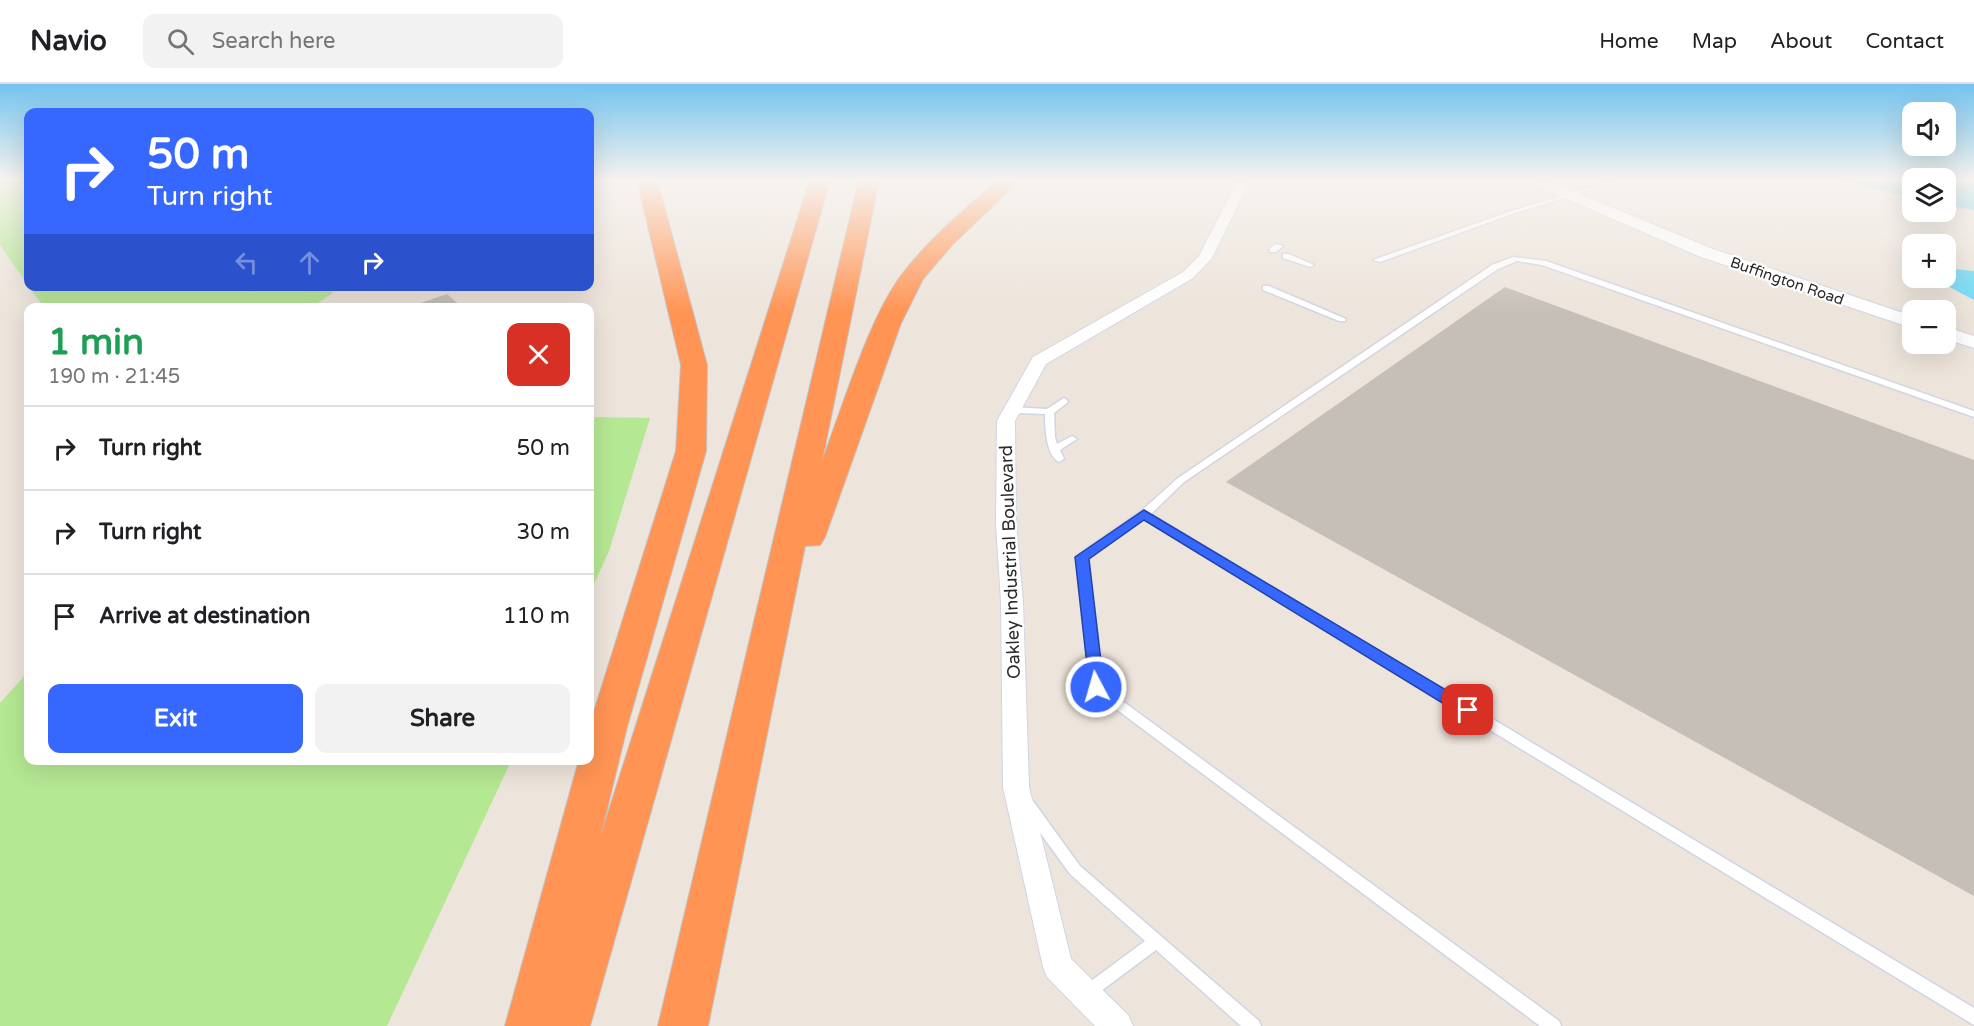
<!DOCTYPE html>
<html lang="en">
<head>
<meta charset="utf-8">
<style>
  :root { --surface:#fff; --page:#f2f2f2; --text:#202124; --muted:#757577; --line:#e0e0e0; --accent:#3667ff }
  body { margin:0; font-family:"Varela Round",sans-serif; background:var(--page); color:var(--text); height:100vh; display:flex; flex-direction:column; font-size:22px; white-space:nowrap }
  * { box-sizing:border-box; margin:0 }
  p { font-size:20px; color:var(--muted) }
  .icon { flex:none; width:33px; height:33px; fill:none; stroke:currentColor; stroke-width:2; stroke-linecap:round; stroke-linejoin:round }
  .map { position:relative; flex:1; overflow:hidden }
  .side { position:absolute; left:24px; top:219px; width:570px; height:462px; display:flex; flex-direction:column; background:var(--surface); border-radius:12px; box-shadow:0 6px 24px #0002 }
  .side>* { flex:none }
  .banner { position:absolute; left:24px; top:24px; width:570px; height:183px; border-radius:12px; box-shadow:0 6px 24px #0002; background:#3667ff; color:#fff; overflow:hidden }
  .tools { position:absolute; left:1902px; top:18px; display:grid; gap:12px }
  .tools a { display:grid; place-items:center; width:54px; height:54px; border-radius:12px; background:var(--surface); box-shadow:0 6px 24px #0002; font-size:30px }
  .pin { position:absolute; display:grid; place-items:center; width:51px; height:51px; color:#fff; margin:-26px; border-radius:12px; box-shadow:0 3px 9px #0006 }
  .me { position:absolute; width:66px; margin:-33px; rotate:354deg; stroke-linejoin:round; filter:drop-shadow(0 0 4px #0008) }
  .turn { display:flex; align-items:center; gap:21px; height:126px; padding:0 24px; font-size:27px }
  .turn .icon { width:78px; height:78px; stroke-width:2.5 }
  .turn b { display:block; font-size:42px; line-height:51px }
  .lanes { display:flex; align-items:center; height:57px; padding:0 24px; background:#0003; justify-content:center; gap:30px; direction:ltr }
  .lanes .off { opacity:.35 }
  .round { display:grid; place-items:center; flex:none; width:63px; height:63px; border-radius:12px; background:var(--page) }
  .headline { display:flex; align-items:center; justify-content:space-between; height:102px; padding:0 24px }
  h1 { font-size:36px; font-weight:700; line-height:45px; color:#1e9e55 }
  .primary-button { display:flex; gap:12px; margin-top:auto; padding:12px 24px }
  .primary-button a { flex:1; height:69px; border-radius:12px; background:var(--accent); color:#fff; font-size:24px; font-weight:700; line-height:69px; text-align:center }
  .primary-button a+a { background:var(--page); color:var(--text) }
  ul { padding:0; list-style:none }
  li { display:flex; align-items:center; gap:18px; height:84px; padding:0 24px; border-top:2px solid var(--line) }
  li div { flex:1 }
  li b { display:block; font-size:22px }
  li em { font-style:normal }
  header { display:flex; align-items:center; gap:36px; box-sizing:border-box; height:84px; padding:0 30px; background:var(--surface); border-bottom:2px solid var(--line) }
  header strong { font-size:28px }
  nav { display:flex; gap:33px; margin-inline-start:auto; font-size:21px }
  .search { width:420px; height:54px; background:var(--page); display:flex; align-items:center; gap:15px; box-sizing:border-box; padding:0 21px; border-radius:12px; color:var(--muted); font-size:22px }
  .map>svg:first-child { display:block }
  .green { fill:#b5e893 }
  .water { fill:#66d9f7 }
  .building { fill:#c5bfb7 }
  .lines { fill:none; stroke-linecap:round; stroke-linejoin:round }
  .service-casing { stroke:#d0d5e4; stroke-width:3 }
  .minor-casing { stroke:#d0d5e4; stroke-width:2 }
  .tertiary-casing { stroke:#d0d5e4; stroke-width:2 }
  .motorway-casing { stroke:#c3c3c3; stroke-width:2 }
  .service { fill:#fff; fill-rule:evenodd }
  .minor { fill:#fff; fill-rule:evenodd }
  .tertiary { fill:#fff; fill-rule:evenodd }
  .motorway { fill:#ff9454; fill-rule:evenodd }
  .route { fill:#3667ff; stroke:#2343a6; stroke-width:1.5 }
  .labels { text-anchor:middle; stroke-width:4.5; stroke-linejoin:round; paint-order:stroke }
  .far-street-label { font-size:15px; fill:#2a2a2a; stroke:#fff }
  .street-label { font-size:18px; fill:#2a2a2a; stroke:#fff }
</style>
</head>
<body>
<header>
<strong>Navio</strong>
<div class="search"><svg class="icon" aria-label="search" viewBox="0 0 24 24"><circle cx="10" cy="10" r="6"/><path d="M15 15l6 6"/></svg>Search here</div>
<nav><a>Home</a><a>Map</a><a>About</a><a>Contact</a></nav>
</header>
<div class="map">
<svg width="1974" height="942" viewBox="0 0 1974 942">
  <rect width="100%" height="100%" fill="#ede4db"/>
  <path class="green" d="M0 96H28V201L0 161Z
    M327 202 333 209 310 224 44 223 29 203Z
    M590 333 650 334 609 467 590 509Z
    M28 588V676L511 677 387 942H0V619Z"/>
  <path class="water" d="M1842 96H1912V114Z
    M1946 96 1974 98V126L1946 121Z
    M1946 184 1974 187V216L1933 194H1946Z"/>
  <path class="building" d="M1505 203 1974 376V812L1226 398Z
    M447 210 463 224H409V223Z"/>
  <g class="lines">
    <defs>
      <path id="service" d="M1614 96H1624L1515 129 1380 178 1373 176 1511 127Z
        M1276 160 1283 162 1276 168H1270V164Z
        M1283 170H1289L1314 181 1310 183 1283 174Z
        M1513 173 1546 177 1974 327V333L1542 181 1517 177 1498 185 1184 398 1151 430 1974 924V941L1144 435 1087 474 1102 602 1559 937 1561 942H1540L1092 607 1090 604 1077 473 1078 471 1140 428 1178 394 1492 181Z
        M1263 202H1269L1346 235 1345 237H1339L1263 206Z
        M1064 314 1068 317 1067 319 1054 329 1055 353 1057 360 1072 352 1077 355 1060 366 1064 375 1059 378C1046 371 1045 344 1045 330L1012 329 1008 326 1012 323 1047 325Z
        M1028 715 1033 717 1080 782 1259 937 1261 942H1241L1156 866 1093 913 1088 915 1083 913 1080 908 1083 903 1145 857 1070 790 1023 725 1021 721 1023 717Z"/>
      <path id="minor" d="M1238 96H1250L1212 174 1193 194 1046 280 1015 337 1016 439 1023 518 1029 703 1071 875 1128 931 1133 942H1095L1047 893 1043 883 1003 703 1001 518 996 439 997 337 1033 273 1183 188 1199 172Z"/>
      <path id="tertiary" d="M1523 96H1545L1713 165 1912 232V244L1701 173Z
        M1946 243 1974 252V264L1946 255Z"/>
      <path id="motorway" d="M637 96H657L707 281 706 367 627 643 600 754 810 96H830L590 942H505L579 676H590V640L676 367 681 281Z
        M859 96H879L822 377C843 323 869 233 903 189 930 154 965 125 998 96H1020L953 160 923 195 901 239 825 453 820 461 805 462 708 942H658Z"/>
    </defs>
    <use href="#service" class="service-casing"/>
    <use href="#minor" class="minor-casing"/>
    <use href="#tertiary" class="tertiary-casing"/>
    <use href="#motorway" class="motorway-casing"/>
    <use href="#service" class="service"/>
    <use href="#minor" class="minor"/>
    <use href="#tertiary" class="tertiary"/>
    <use href="#motorway" class="motorway"/>
  </g>
  <linearGradient id="sky" x2="0" y2="1"><stop stop-color="#74c3ee"/><stop offset="0.42" stop-color="#f7f3ef"/><stop offset="1" stop-color="#f7f3ef" stop-opacity="0"/></linearGradient>
  <rect width="1974" height="228" fill="url(#sky)"/>
  <path class="route" d="M1144 426 1473 622 1476 626 1473 631H1462L1144 436 1089 475 1104 603 1096 609 1090 608 1075 473Z"/>
  <g class="labels">
    <g class="far-street-label">
      <text transform="translate(1787 197) rotate(19)" y="5">Buffington Road</text>
    </g>
    <g class="street-label">
      <text transform="translate(1010 478) rotate(-92)" y="6">Oakley Industrial Boulevard</text>
    </g>
  </g>
</svg>
<div class="tools">
<a><svg class="icon" aria-label="sound" viewBox="0 0 24 24"><path d="M4 9h4l5-4v14l-5-4H4zM17 9q2 3 0 6"/></svg></a>
<a><svg class="icon" aria-label="layers" viewBox="0 0 24 24"><path d="M12 4l9 5-9 5-9-5zM3 14l9 5 9-5"/></svg></a>
<a>+</a>
<a>−</a>
</div>
<div class="pin" style="left:1468px;top:626px;background:#d93025"><svg class="icon" aria-label="arrive" viewBox="0 0 24 24"><path d="M6 21V4h12l-3 4 3 4H6"/></svg></div>
<svg class="me" style="left:1096px;top:603px" viewBox="-20 -20 40 40"><circle r="17" fill="#3667ff" stroke="#fff" stroke-width="3"/><path d="M0-11L8 9 0 5-8 9z" fill="#fff"/></svg>
<div class="banner">
<div class="turn"><svg class="icon" aria-label="right" viewBox="0 0 24 24"><path d="M7 20v-9h11M14 6l5 5-5 5"/></svg><div><b>50 m</b>Turn right</div></div>
<div class="lanes"><svg class="icon off" aria-label="left" viewBox="0 0 24 24"><path d="M17 20v-9H6M10 6l-5 5 5 5"/></svg><svg class="icon off" aria-label="ahead" viewBox="0 0 24 24"><path d="M12 20V5M6 11l6-6 6 6"/></svg><svg class="icon" aria-label="right" viewBox="0 0 24 24"><path d="M7 20v-9h11M14 6l5 5-5 5"/></svg></div>
</div>
<section class="side">
<div class="headline"><div><h1>1 min</h1><p>190 m · 21:45</p></div><a class="round" style="background:#d93025;color:#fff"><svg class="icon" aria-label="close" viewBox="0 0 24 24"><path d="M6 6l12 12M18 6L6 18"/></svg></a></div>
<ul>
<li><svg class="icon" aria-label="right" viewBox="0 0 24 24"><path d="M7 20v-9h11M14 6l5 5-5 5"/></svg><div><b>Turn right</b></div><em>50 m</em></li>
<li><svg class="icon" aria-label="right" viewBox="0 0 24 24"><path d="M7 20v-9h11M14 6l5 5-5 5"/></svg><div><b>Turn right</b></div><em>30 m</em></li>
<li><svg class="icon" aria-label="arrive" viewBox="0 0 24 24"><path d="M6 21V4h12l-3 4 3 4H6"/></svg><div><b>Arrive at destination</b></div><em>110 m</em></li>
</ul>
<div class="primary-button"><a>Exit</a><a>Share</a></div>
</section>
</div>
</body>
</html>
